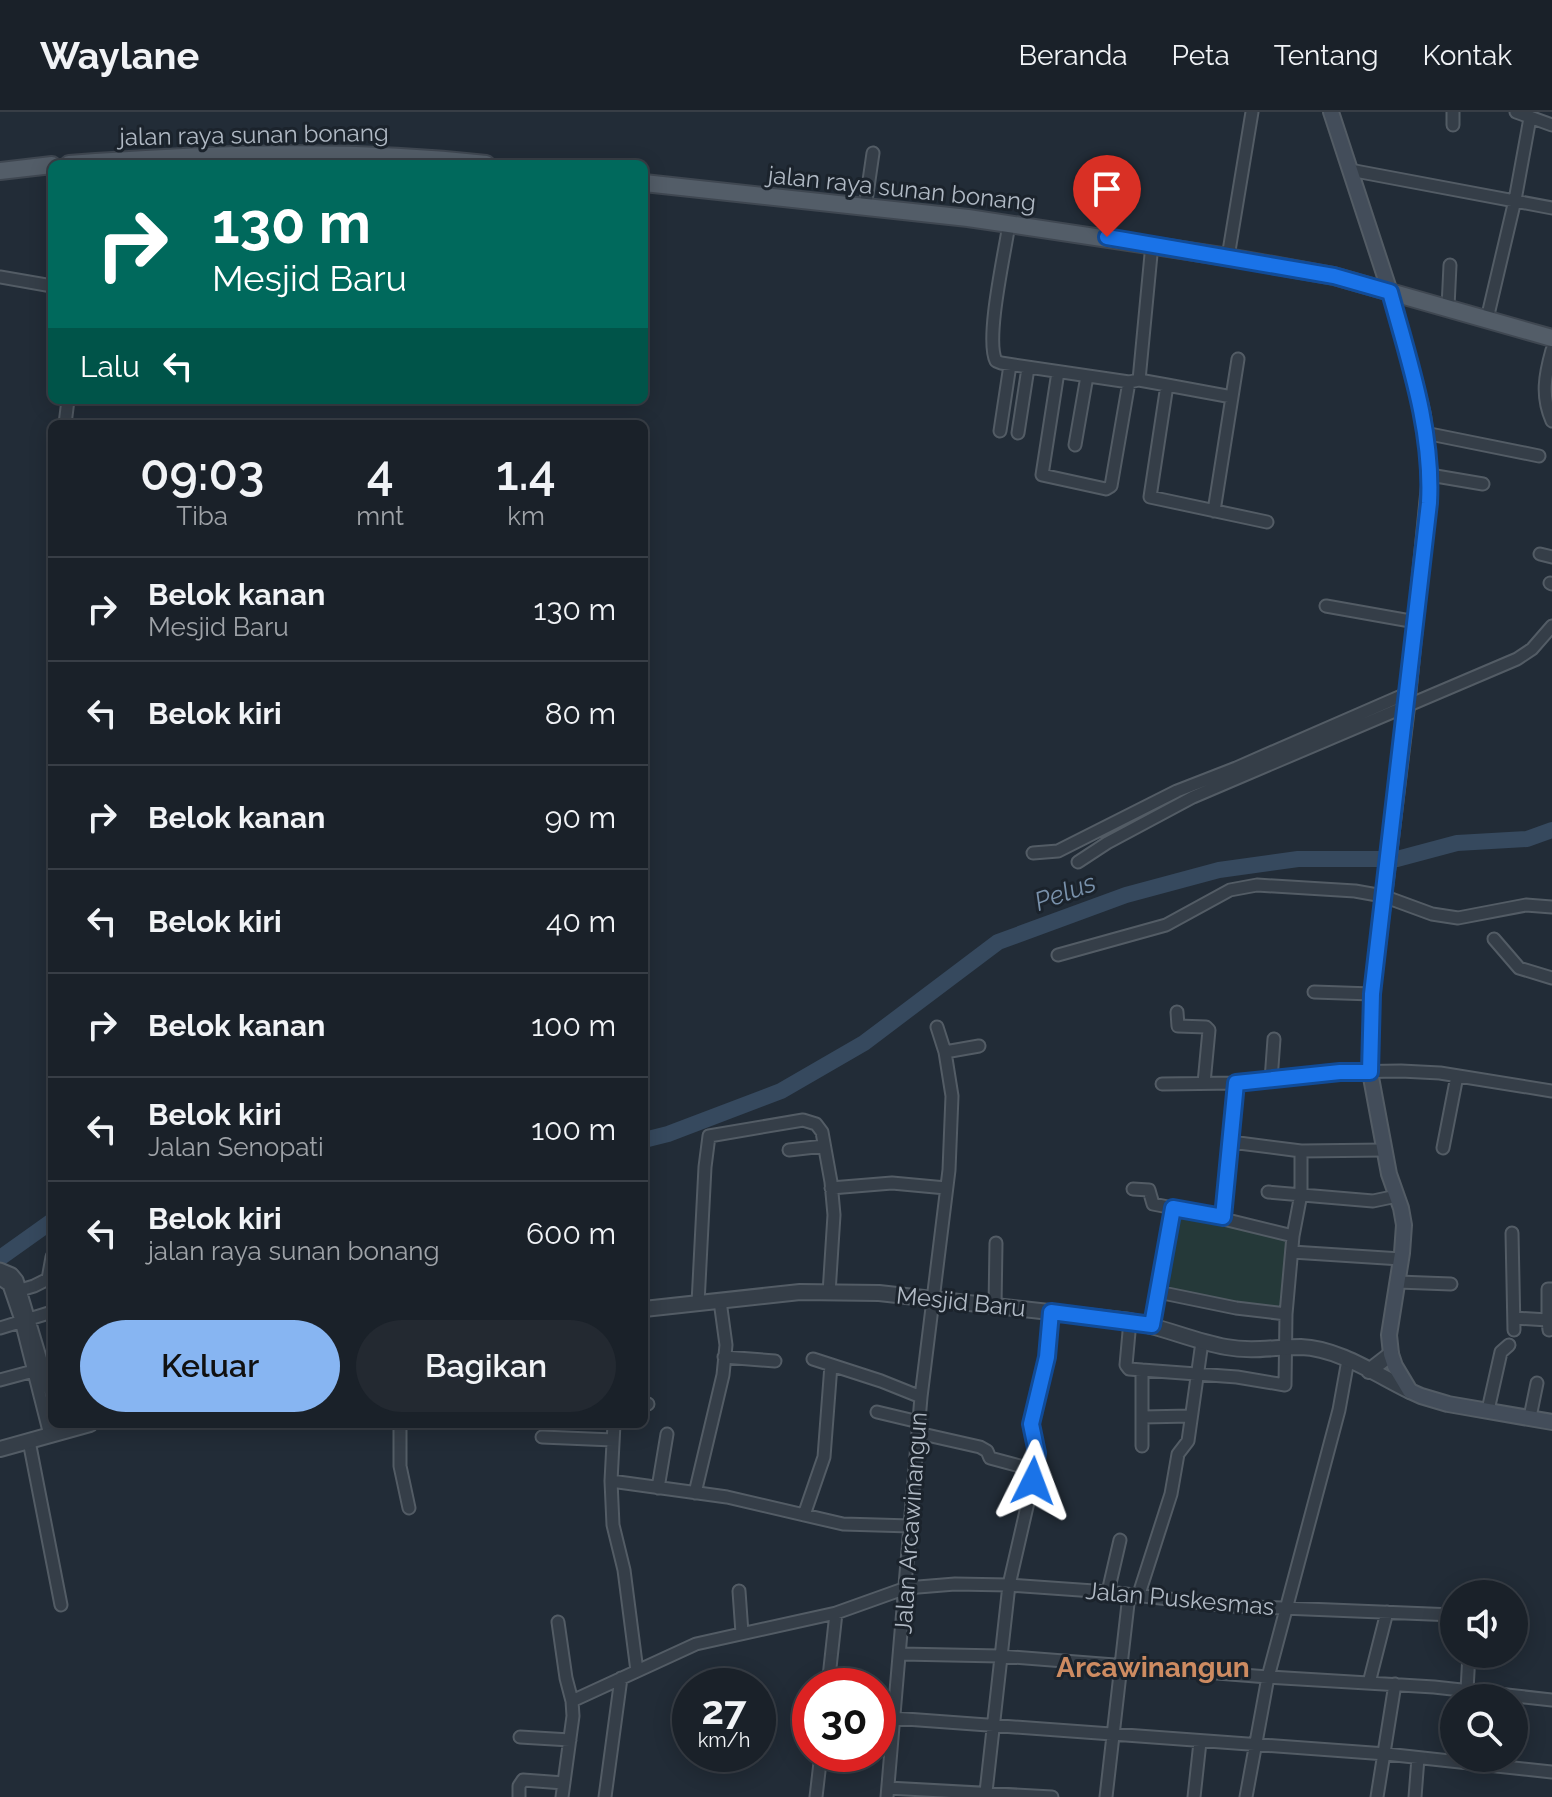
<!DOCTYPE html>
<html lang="id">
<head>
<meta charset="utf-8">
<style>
  :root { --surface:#1a2129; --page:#232931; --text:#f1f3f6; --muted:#9fa3a8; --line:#383e46; --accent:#87b5f2 }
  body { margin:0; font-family:Raleway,sans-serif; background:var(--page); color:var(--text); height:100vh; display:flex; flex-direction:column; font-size:30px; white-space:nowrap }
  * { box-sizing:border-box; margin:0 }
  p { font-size:26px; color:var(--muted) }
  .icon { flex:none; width:44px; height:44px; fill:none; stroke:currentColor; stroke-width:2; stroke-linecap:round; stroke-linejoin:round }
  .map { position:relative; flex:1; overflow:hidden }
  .drawer { position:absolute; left:48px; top:308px; width:600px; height:1008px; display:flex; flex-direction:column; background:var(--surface); border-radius:12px; box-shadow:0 4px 20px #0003,0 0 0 2px var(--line) }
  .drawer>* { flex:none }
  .top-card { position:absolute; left:48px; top:48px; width:600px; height:244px; border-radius:12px; box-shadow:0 4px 20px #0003,0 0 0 2px var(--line); background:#00695c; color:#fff; overflow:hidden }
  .buttons { position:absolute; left:1440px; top:1468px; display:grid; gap:16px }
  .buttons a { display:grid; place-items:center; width:88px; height:88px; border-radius:50%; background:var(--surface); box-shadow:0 4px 20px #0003,0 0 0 2px var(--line); font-size:40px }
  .speed { position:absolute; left:672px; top:1556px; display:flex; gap:16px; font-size:40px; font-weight:700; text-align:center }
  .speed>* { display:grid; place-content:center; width:104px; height:104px; border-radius:50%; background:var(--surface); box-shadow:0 4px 20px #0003,0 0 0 2px var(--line); line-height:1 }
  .speed small { font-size:20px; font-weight:400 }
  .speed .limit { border:12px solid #d22; background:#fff; color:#111 }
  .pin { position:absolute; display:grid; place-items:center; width:68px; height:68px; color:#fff; margin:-82px -34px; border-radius:50% 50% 50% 0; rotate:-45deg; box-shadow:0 0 8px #0007 }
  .pin .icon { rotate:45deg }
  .me { position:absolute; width:88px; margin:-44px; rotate:3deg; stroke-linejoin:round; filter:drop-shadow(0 0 6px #0008) }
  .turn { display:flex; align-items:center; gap:28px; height:168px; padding:0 32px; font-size:36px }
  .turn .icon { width:104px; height:104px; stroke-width:2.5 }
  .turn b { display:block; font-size:56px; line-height:68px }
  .then { display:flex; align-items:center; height:76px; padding:0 32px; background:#0003; gap:16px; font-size:30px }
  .eta { display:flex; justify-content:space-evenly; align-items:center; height:136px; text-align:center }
  .eta b { font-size:48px; font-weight:600; line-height:56px }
  .button { display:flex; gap:16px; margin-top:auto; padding:16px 32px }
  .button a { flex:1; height:92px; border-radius:48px; background:var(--accent); color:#111; font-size:32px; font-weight:600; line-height:92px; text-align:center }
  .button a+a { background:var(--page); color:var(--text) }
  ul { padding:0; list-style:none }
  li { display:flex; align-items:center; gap:24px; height:104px; padding:0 32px; border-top:2px solid var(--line) }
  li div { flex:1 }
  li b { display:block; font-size:30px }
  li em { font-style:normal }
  header { display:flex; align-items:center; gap:48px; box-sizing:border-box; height:112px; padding:0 40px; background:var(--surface); border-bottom:2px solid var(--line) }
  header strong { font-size:38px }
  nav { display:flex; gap:44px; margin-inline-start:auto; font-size:28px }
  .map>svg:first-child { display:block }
  .green { fill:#253939 }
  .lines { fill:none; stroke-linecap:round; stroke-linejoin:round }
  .river { stroke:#36495e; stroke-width:16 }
  .minor-casing { stroke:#535c65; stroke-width:15 }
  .tertiary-casing { stroke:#535c65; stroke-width:18 }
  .secondary-casing { stroke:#535c65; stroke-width:18 }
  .primary-casing { stroke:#3f4751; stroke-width:20 }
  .minor { stroke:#353e48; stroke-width:11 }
  .tertiary { stroke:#353e48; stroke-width:14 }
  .secondary { stroke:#434d5a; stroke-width:14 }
  .primary { stroke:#535d68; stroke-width:16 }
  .route-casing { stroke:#114b97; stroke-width:20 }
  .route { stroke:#1a73e8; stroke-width:14 }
  .labels { text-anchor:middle; stroke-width:6; stroke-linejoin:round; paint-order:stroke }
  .street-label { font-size:24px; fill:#b0b9c4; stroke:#1b232c }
  .water-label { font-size:26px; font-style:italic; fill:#7991ab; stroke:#1b232c }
  .quarter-label { font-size:28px; font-weight:bold; fill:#cd8b61; stroke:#1b232c }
</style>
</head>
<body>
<header>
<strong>Waylane</strong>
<nav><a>Beranda</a><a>Peta</a><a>Tentang</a><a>Kontak</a></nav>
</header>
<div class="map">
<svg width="1552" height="1685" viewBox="0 0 1552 1685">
  <rect width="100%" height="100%" fill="#222c37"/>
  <path class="green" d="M1173 1101 1291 1128 1280 1204 1154 1177Z"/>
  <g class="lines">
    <path class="river" d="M644 1028 668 1022 781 979 864 931 998 830 1126 783 1219 758 1298 747H1397L1457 731 1527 727 1552 718
      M0 1146 52 1109"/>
    <defs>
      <path id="minor" d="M1516 0 1552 13
        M1453 13V0
        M1350 58 1552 96
        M865 96 873 41
        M1009 112C1005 140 985 227 996 249L1001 251 1129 270 1139 268 1152 132
        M1228 145 1252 0
        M0 165 52 174
        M1448 195 1450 153
        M1487 207 1515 88 1530 6
        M1552 238C1545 263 1541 284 1552 309
        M1058 260 1042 363 1106 377 1111 374 1129 270
        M1139 268 1167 273 1150 385 1267 410
        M1167 273 1232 285
        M65 312 68 288
        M1000 319 1010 253
        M1018 321 1028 256
        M1425 321 1539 344
        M1075 333 1087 264
        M1430 363 1483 372
        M1214 399 1238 247
        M1540 442 1552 445
        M1550 471 1552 472
        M1326 494 1416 510
        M1033 741 1058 739 1177 679 1236 656 1408 581
        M1078 750 1107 731 1193 685 1517 547 1532 537 1552 514
        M1494 827 1519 856 1552 866
        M1058 843 1166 813 1230 778 1257 773 1355 779 1383 784 1432 802 1458 806 1526 793 1552 795
        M1314 880 1372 882
        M1177 900 1178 914 1206 915 1209 918 1204 971
        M937 915 945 940 979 934
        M1271 968 1274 927
        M1162 972 1236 971 1340 960 1401 959 1440 961 1552 979
        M1231 1030 1301 1039 1384 1038
        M1443 1036 1457 964
        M789 1038 824 1034
        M831 1076 892 1071 946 1076
        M1133 1077 1149 1078 1153 1092 1173 1096
        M1268 1080 1373 1089 1397 1084
        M1223 1105 1236 971
        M1512 1121 1514 1218
        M1293 1124 1301 1082V1039
        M1292 1140 1401 1147
        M0 1157 12 1162 17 1168 52 1285
        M0 1167 9 1173 20 1205 50 1323
        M1398 1170 1451 1172
        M14 1180 34 1174 48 1167 52 1145
        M1158 1180 1236 1196 1286 1202
        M698 1191 705 1055 709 1024 803 1008 816 1012 822 1020 831 1070 834 1103 829 1181
        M995 1195 996 1131
        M1514 1206 1548 1208 1549 1218
        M1548 1208V1177H1552
        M1130 1209 1126 1253 1129 1257 1142 1258V1334
        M0 1216 52 1200
        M724 1245 775 1249
        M813 1247 881 1269 921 1285
        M1142 1258 1237 1265 1285 1273 1286 1202 1293 1124 1174 1095 1152 1213
        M0 1268 52 1254
        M644 1292H648
        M1488 1298 1501 1240 1509 1233
        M877 1300 919 1310
        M1143 1305 1190 1304
        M1530 1305 1537 1271
        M400 1312V1354L409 1396
        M614 1312 611 1369 613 1413 624 1458 637 1559
        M918 1321 980 1335 987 1339 990 1346 1035 1358
        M542 1325 613 1328
        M29 1329 61 1493
        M611 1369 727 1385 843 1412 911 1414
        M658 1376 667 1322
        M695 1381 723 1263 726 1233 720 1189
        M804 1403 824 1345 831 1253
        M739 1479 742 1521
        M1108 1480 1120 1428
        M1138 1485 1171 1382 1178 1342 1188 1329 1202 1230
        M558 1510 566 1566 572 1589
        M901 1542 1000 1544 1268 1565 1434 1575 1552 1588
        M1369 1571 1387 1500
        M828 1574 836 1501
        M1467 1578 1469 1542
        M892 1606 1386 1642 1552 1660
        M520 1625 570 1628
        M888 1676 1052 1685
        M986 1680 1009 1473 1037 1351V1341L1031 1312 1047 1245 1051 1200
        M519 1685V1674L523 1668 564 1671
        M562 1685 573 1604 572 1589 696 1532 836 1501 906 1476 955 1472 1009 1473 1108 1480 1230 1494 1454 1503
        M605 1685 621 1566
        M816 1685 821 1642
        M887 1685 921 1285 949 1058 952 984 945 940
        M1106 1685 1129 1483
        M1194 1685 1200 1630
        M1246 1685 1268 1565 1339 1298 1348 1248
        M1377 1685 1395 1572
        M1415 1685 1418 1646"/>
      <path id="tertiary" d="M644 1197 800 1180 879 1181 1130 1209C1163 1215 1193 1229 1226 1235 1252 1240 1275 1235 1301 1235 1338 1236 1377 1263 1410 1279
        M1369 1259 1391 1242
        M0 1337 90 1312"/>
      <path id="secondary" d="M1331 0 1390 180 1415 270 1423 303 1430 363 1407 595 1372 882 1370 960 1389 1062 1401 1096 1404 1113 1402 1141 1389 1223 1391 1242 1395 1254 1410 1279 1421 1284 1448 1292 1552 1310"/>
      <path id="primary" d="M69 52C208 42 348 36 486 52
        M0 59 52 53
        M644 71 968 106 1228 145 1334 164 1552 226"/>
    </defs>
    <use href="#minor" class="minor-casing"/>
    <use href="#tertiary" class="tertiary-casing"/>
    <use href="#secondary" class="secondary-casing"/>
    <use href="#primary" class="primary-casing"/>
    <use href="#minor" class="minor"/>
    <use href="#tertiary" class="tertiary"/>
    <use href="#secondary" class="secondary"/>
    <use href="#primary" class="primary"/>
  </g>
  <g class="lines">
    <defs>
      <path id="route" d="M1033 1369 1037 1341 1031 1312 1047 1245 1051 1200 1152 1213 1173 1096 1223 1105 1236 971 1340 960H1370L1372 882 1429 391C1433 319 1409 249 1390 180L1334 164 1107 125"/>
    </defs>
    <use href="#route" class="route-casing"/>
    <use href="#route" class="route"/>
  </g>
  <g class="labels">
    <g class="street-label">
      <text transform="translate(254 23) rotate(-1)" y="8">jalan raya sunan bonang</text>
      <text transform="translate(902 77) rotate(6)" y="8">jalan raya sunan bonang</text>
      <text transform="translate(961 1190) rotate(6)" y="8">Mesjid Baru</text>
      <text transform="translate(911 1411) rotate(-86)" y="8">Jalan Arcawinangun</text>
      <text transform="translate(1180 1487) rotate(5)" y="8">Jalan Puskesmas</text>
    </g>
    <g class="water-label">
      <text transform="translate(1065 780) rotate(-20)" y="9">Pelus</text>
    </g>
    <g class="quarter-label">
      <text x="1153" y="1565">Arcawinangun</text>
    </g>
  </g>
</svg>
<div class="buttons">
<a><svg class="icon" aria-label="sound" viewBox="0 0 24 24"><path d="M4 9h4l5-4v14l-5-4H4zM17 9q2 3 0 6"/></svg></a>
<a><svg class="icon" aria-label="search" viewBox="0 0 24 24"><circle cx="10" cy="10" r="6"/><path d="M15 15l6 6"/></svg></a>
</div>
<div class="speed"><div>27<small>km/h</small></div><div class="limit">30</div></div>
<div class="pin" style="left:1107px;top:125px;background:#d93025"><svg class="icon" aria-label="arrive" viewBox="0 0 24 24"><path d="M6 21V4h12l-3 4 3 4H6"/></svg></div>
<svg class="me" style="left:1033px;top:1369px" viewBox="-20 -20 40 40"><path d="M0-17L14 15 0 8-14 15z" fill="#1a73e8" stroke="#fff" stroke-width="4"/></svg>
<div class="top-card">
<div class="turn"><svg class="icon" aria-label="right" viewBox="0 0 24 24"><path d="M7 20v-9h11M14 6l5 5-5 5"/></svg><div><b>130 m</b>Mesjid Baru</div></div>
<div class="then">Lalu<svg class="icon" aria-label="left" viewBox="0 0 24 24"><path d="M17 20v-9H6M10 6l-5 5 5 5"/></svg></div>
</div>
<section class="drawer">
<div class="eta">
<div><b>09:03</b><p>Tiba</p></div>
<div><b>4</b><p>mnt</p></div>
<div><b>1.4</b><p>km</p></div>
</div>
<ul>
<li><svg class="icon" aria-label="right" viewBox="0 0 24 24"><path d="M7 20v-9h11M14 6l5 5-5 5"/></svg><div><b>Belok kanan</b><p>Mesjid Baru</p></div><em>130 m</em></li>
<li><svg class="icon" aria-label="left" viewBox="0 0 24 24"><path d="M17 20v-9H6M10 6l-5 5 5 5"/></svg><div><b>Belok kiri</b></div><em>80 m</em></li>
<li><svg class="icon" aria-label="right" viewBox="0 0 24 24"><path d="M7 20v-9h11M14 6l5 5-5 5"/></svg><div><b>Belok kanan</b></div><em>90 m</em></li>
<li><svg class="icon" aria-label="left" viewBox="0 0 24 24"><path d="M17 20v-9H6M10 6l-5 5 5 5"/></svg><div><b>Belok kiri</b></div><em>40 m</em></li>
<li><svg class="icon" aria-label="right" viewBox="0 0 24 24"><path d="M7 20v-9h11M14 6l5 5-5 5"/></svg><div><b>Belok kanan</b></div><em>100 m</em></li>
<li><svg class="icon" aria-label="left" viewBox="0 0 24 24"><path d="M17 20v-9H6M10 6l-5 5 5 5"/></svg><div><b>Belok kiri</b><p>Jalan Senopati</p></div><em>100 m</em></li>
<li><svg class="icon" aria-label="left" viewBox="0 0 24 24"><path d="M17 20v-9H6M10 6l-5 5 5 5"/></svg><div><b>Belok kiri</b><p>jalan raya sunan bonang</p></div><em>600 m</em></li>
</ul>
<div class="button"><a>Keluar</a><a>Bagikan</a></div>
</section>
</div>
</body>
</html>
